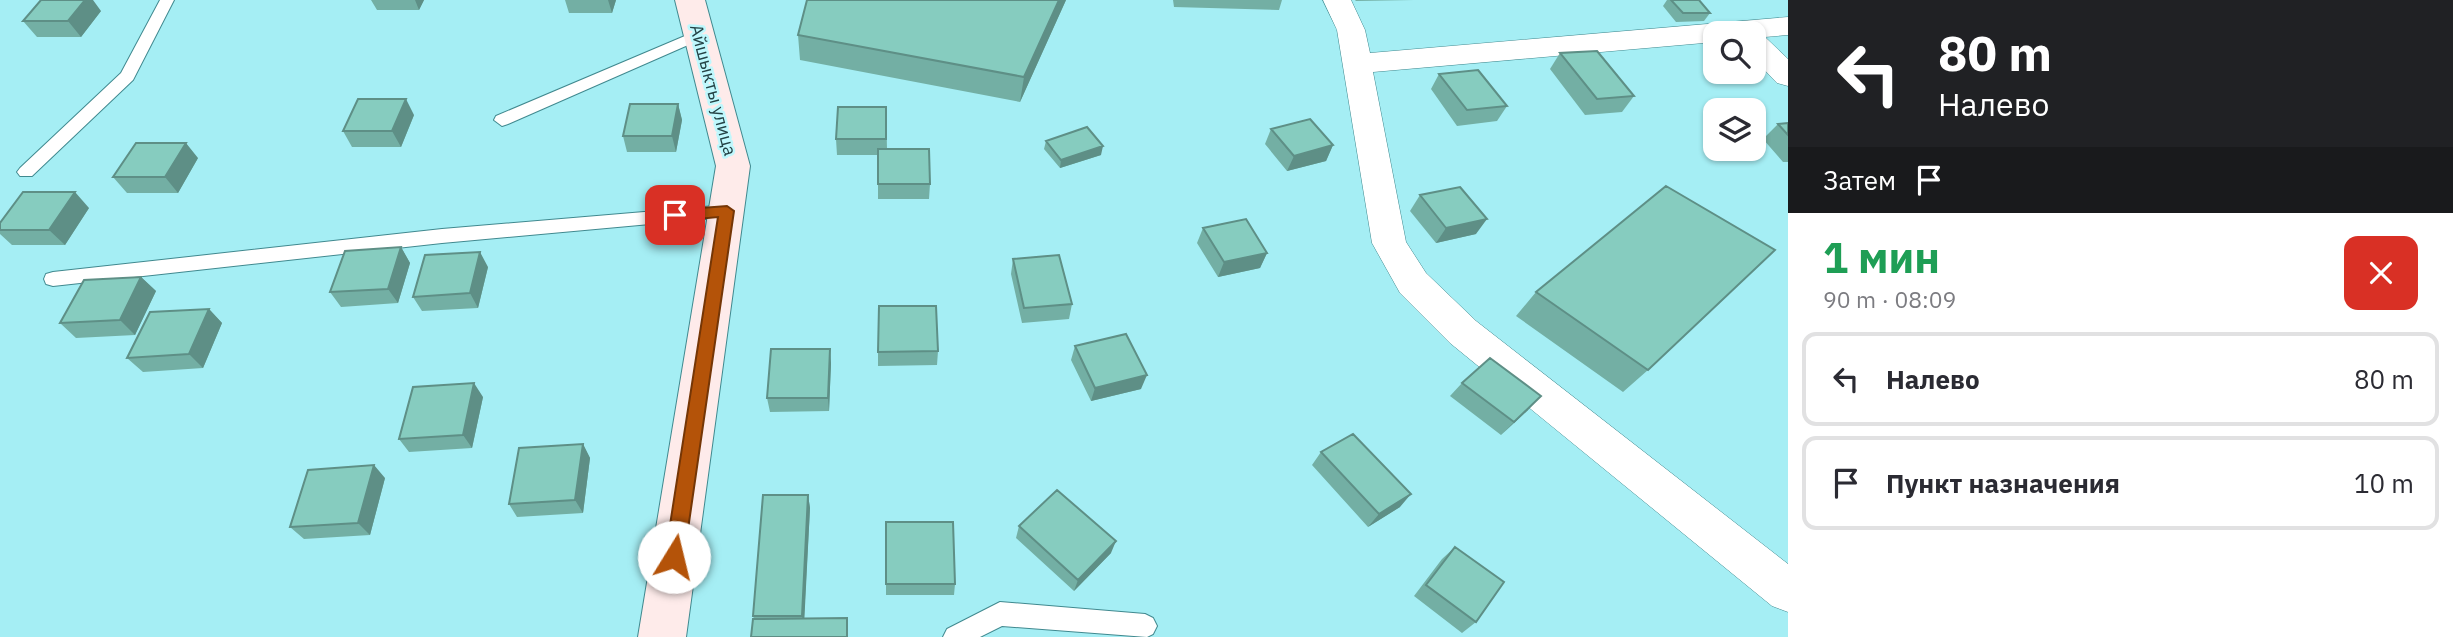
<!DOCTYPE html>
<html lang="ru">
<head>
<meta charset="utf-8">
<style>
  :root { --surface:#fff; --page:#f7f7f7; --text:#2b2b33; --muted:#7c7c81; --line:#e1e1e2 }
  body { margin:0; font-family:"IBM Plex Sans",sans-serif; background:var(--page); color:var(--text); height:100vh; display:flex; flex-direction:column; font-size:26px; white-space:nowrap }
  * { box-sizing:border-box; margin:0 }
  p { font-size:23px; color:var(--muted) }
  .icon { flex:none; width:38px; height:38px; fill:none; stroke:currentColor; stroke-width:2; stroke-linecap:round; stroke-linejoin:round }
  .map { position:relative; flex:1; overflow:hidden }
  .side { display:flex; flex-direction:column; background:var(--surface); width:665px }
  .side>* { flex:none }
  .guide { background:#202124; color:#fff; overflow:hidden }
  .tools { position:absolute; left:1703px; top:21px; display:grid; gap:14px }
  .tools a { display:grid; place-items:center; width:63px; height:63px; border-radius:14px; background:var(--surface); box-shadow:0 2px 5px #0004; font-size:35px }
  .pin { position:absolute; display:grid; place-items:center; width:60px; height:60px; color:#fff; margin:-30px; border-radius:14px; box-shadow:0 4px 10px #0006 }
  .me { position:absolute; width:77px; margin:-38px; rotate:9deg; stroke-linejoin:round; filter:drop-shadow(0 0 5px #0008) }
  .turn { display:flex; align-items:center; gap:24px; height:147px; padding:0 35px; font-size:32px }
  .turn .icon { width:91px; height:91px; stroke-width:2.5 }
  .turn b { display:block; font-size:49px; line-height:60px }
  .then { display:flex; align-items:center; height:66px; padding:0 35px; background:#0003; gap:14px; font-size:26px }
  .round { display:grid; place-items:center; flex:none; width:74px; height:74px; border-radius:14px; background:var(--page) }
  .head { display:flex; align-items:center; justify-content:space-between; height:119px; padding:0 35px }
  h1 { font-size:42px; font-weight:700; line-height:52px; color:#1e9e55 }
  ul { padding:0; list-style:none }
  li { display:flex; align-items:center; gap:21px; height:94px; margin:0 14px 10px; padding:0 21px; border:4px solid var(--line); border-radius:14px }
  li div { flex:1 }
  li b { display:block; font-size:26px }
  li em { font-style:normal }
  main { display:flex; flex:1; min-height:0 }
  .map>svg:first-child { display:block }
  .lines { fill:none; stroke-linecap:round; stroke-linejoin:round }
  .lane-casing { stroke:#40898f; stroke-width:2 }
  .street-casing { stroke:#40898f; stroke-width:1 }
  .secondary-casing { stroke:#40898f; stroke-width:2 }
  .lane { fill:#fff; fill-rule:evenodd }
  .street { fill:#fff; fill-rule:evenodd }
  .secondary { fill:#feebea; fill-rule:evenodd }
  .wall { fill:#73afa4 }
  .shaded-wall { fill:#5e8f86 }
  .building { fill:#86ccbf; stroke:#5e8f86; stroke-width:2 }
  .route { fill:#b45309; stroke:#753606; stroke-width:2 }
  .labels { text-anchor:middle; stroke-width:5; stroke-linejoin:round; paint-order:stroke }
  .street-label { font-size:18px; fill:#244245; stroke:#bff8fd }
</style>
</head>
<body>
<main>
<div class="map">
<svg width="1788" height="637" viewBox="0 0 1788 637">
  <rect width="100%" height="100%" fill="#a5eef4"/>
  <g class="lines">
    <defs>
      <path id="lane" d="M160 0H174L133 80 32 176H20L17 172 20 168 121 73Z
        M699 30 704 32 707 35 704 38 508 124 502 126 494 120 496 116Z
        M727 205 733 206 736 211 733 216 727 217 442 243 53 286 46 284 44 279 46 274 53 272 442 229Z
        M1000 602 1145 614 1153 618 1157 626 1153 634 1147 637 1002 626 980 637H943L947 629Z"/>
      <path id="street" d="M1323 0H1351L1365 30 1370 53 1788 17V35L1765 37 1788 59V86L1777 83 1754 59V33H1715V42L1373 72 1406 242 1426 273 1476 321 1788 564V612L1772 606 1450 343 1400 293 1372 243 1337 30Z"/>
      <path id="secondary" d="M675 0H705L750 166 686 637H638L716 166Z"/>
    </defs>
    <use href="#lane" class="lane-casing"/>
    <use href="#street" class="street-casing"/>
    <use href="#secondary" class="secondary-casing"/>
    <use href="#lane" class="lane"/>
    <use href="#street" class="street"/>
    <use href="#secondary" class="secondary"/>
  </g>
  <path class="wall" d="M371 0H424L419 10H377Z
    M565 0H616L612 13H569Z
    M807 0H1066L1020 102 800 60 798 35Z
    M1173 0H1282L1279 10 1174 7Z
    M1355 0H1414L1356 1Z
    M1667 0H1699L1710 13 1704 21 1676 22 1663 6Z
    M101 11 81 37H37L23 21Z
    M1560 53 1634 96 1622 112 1585 115 1550 69Z
    M1439 74 1507 106 1497 121 1457 126 1431 89Z
    M678 104 682 120 676 152H627L623 136Z
    M886 107 887 149 930 184 929 199H878V155H837L836 139Z
    M414 115 401 147H352L343 131Z
    M1788 123V162H1783L1763 139 1778 124Z
    M1271 129 1333 145 1326 161 1287 171 1265 144Z
    M1046 141 1101 155 1060 168 1044 149Z
    M198 158 178 193H127L113 177Z
    M1420 195 1476 234 1436 243 1410 211Z
    M89 208 65 245H12L0 234V230Z
    M1203 228 1267 253 1260 268 1218 277 1197 243Z
    M401 247 410 263 398 303 341 307 330 292Z
    M1013 259 1072 304 1069 319 1022 323 1011 274Z
    M488 267 478 308 422 311 413 297Z
    M141 277 156 291 135 335 76 338 60 323Z
    M1536 292 1648 370 1623 392 1516 316Z
    M209 309 222 323 203 368 143 372 127 358Z
    M1075 346 1141 389 1091 401 1071 360Z
    M938 351 937 365 878 366V352Z
    M831 363 829 411 770 412 767 398Z
    M1462 383 1528 410 1501 435 1450 396Z
    M483 397 472 448 409 452 399 439Z
    M583 444 590 458 583 513 517 517 509 504Z
    M1321 452 1400 507 1368 527 1312 465Z
    M385 478 370 535 304 539 290 527Z
    M808 495 810 508 804 618 848 629 754 619 753 616Z
    M886 522 955 584 954 595H886Z
    M1019 526 1111 553 1074 591 1016 538Z
    M1455 547 1476 622 1462 633 1414 596 1442 559Z"/>
  <path class="shaded-wall" d="M85 0H93L101 11 81 37 68 21Z
    M415 0H424L419 10Z
    M608 0H616L612 13Z
    M1059 0H1066L1020 102 1024 77Z
    M406 99 414 115 401 147 392 131Z
    M678 104 682 120 676 152 672 136Z
    M186 143 198 158 178 193 165 177Z
    M1333 145 1326 161 1287 171 1294 156Z
    M1103 146 1101 155 1060 168 1061 160Z
    M75 192 89 208 65 245 49 230Z
    M1487 219 1476 234 1436 243 1446 228Z
    M401 247 410 263 398 303 388 289Z
    M480 252 488 267 478 308 470 293Z
    M1267 253 1260 268 1218 277 1224 262Z
    M141 277 156 291 135 335 120 320Z
    M209 309 222 323 203 368 189 354Z
    M830 349 831 363 829 411 828 398Z
    M1147 375 1141 389 1091 401 1095 388Z
    M474 383 483 397 472 448 463 435Z
    M1541 396 1528 410 1501 435 1514 422Z
    M583 444 590 458 583 513 575 500Z
    M374 465 385 478 370 535 358 523Z
    M1411 494 1400 507 1368 527 1379 514Z
    M808 495 810 508 804 626 802 616Z
    M1116 541 1111 553 1074 591 1078 580Z"/>
  <path class="building" d="M41 0H85L68 21H23Z
    M807 0H1059L1024 77 798 35Z
    M1671 0H1699L1710 13H1683Z
    M1597 51 1634 96 1597 99 1560 53Z
    M1478 70 1507 106 1467 110 1439 74Z
    M358 99H406L392 131H343Z
    M630 104H678L672 136H623Z
    M838 107H886V139H836Z
    M1310 119 1333 145 1294 156 1271 129Z
    M1788 123V135L1778 124Z
    M1087 127 1103 146 1061 160 1046 141Z
    M136 143H186L165 177H113Z
    M878 149H929L930 184H878Z
    M1666 186 1775 250 1648 370 1536 292Z
    M1460 187 1487 219 1446 228 1420 195Z
    M23 192H75L49 230H0V223Z
    M1246 219 1267 253 1224 262 1203 228Z
    M401 247 388 289 330 292 345 251Z
    M480 252 470 293 413 297 425 255Z
    M1059 255 1072 304 1024 308 1013 259Z
    M141 277 120 320 60 323 84 280Z
    M879 306H936L938 351 878 352Z
    M209 309 189 354 127 358 150 312Z
    M1126 334 1147 375 1095 388 1075 346Z
    M771 349H830L828 398H767Z
    M1490 358 1541 396 1514 422 1462 383Z
    M474 383 463 435 399 439 413 387Z
    M1353 434 1411 494 1379 514 1321 452Z
    M583 444 575 500 509 504 519 448Z
    M374 465 358 523 290 527 308 470Z
    M1057 490 1116 541 1078 580 1019 526Z
    M763 495H808L802 616H753Z
    M886 522H953L955 584H886Z
    M1455 547 1504 582 1476 622 1426 585Z
    M847 618V637H751L753 619Z"/>
  <path class="route" d="M727 206 734 211 684 557 681 563 674 566 668 563 665 557 718 217 675 221 668 215 675 210Z"/>
  <g class="labels">
    <g class="street-label">
      <text transform="translate(713 90) rotate(75)" y="6">Айшыкты улица</text>
    </g>
  </g>
</svg>
<div class="tools">
<a><svg class="icon" aria-label="search" viewBox="0 0 24 24"><circle cx="10" cy="10" r="6"/><path d="M15 15l6 6"/></svg></a>
<a><svg class="icon" aria-label="layers" viewBox="0 0 24 24"><path d="M12 4l9 5-9 5-9-5zM3 14l9 5 9-5"/></svg></a>
</div>
<div class="pin" style="left:675px;top:215px;background:#d93025"><svg class="icon" aria-label="arrive" viewBox="0 0 24 24"><path d="M6 21V4h12l-3 4 3 4H6"/></svg></div>
<svg class="me" style="left:674px;top:557px" viewBox="-20 -20 40 40"><circle r="19" fill="#fff"/><path d="M0-13L10 11 0 6-10 11z" fill="#b45309"/></svg>
</div>
<section class="side">
<div class="guide">
<div class="turn"><svg class="icon" aria-label="left" viewBox="0 0 24 24"><path d="M17 20v-9H6M10 6l-5 5 5 5"/></svg><div><b>80 m</b>Налево</div></div>
<div class="then">Затем<svg class="icon" aria-label="arrive" viewBox="0 0 24 24"><path d="M6 21V4h12l-3 4 3 4H6"/></svg></div>
</div>
<div class="head"><div><h1>1 мин</h1><p>90 m · 08:09</p></div><a class="round" style="background:#d93025;color:#fff"><svg class="icon" aria-label="close" viewBox="0 0 24 24"><path d="M6 6l12 12M18 6L6 18"/></svg></a></div>
<ul>
<li><svg class="icon" aria-label="left" viewBox="0 0 24 24"><path d="M17 20v-9H6M10 6l-5 5 5 5"/></svg><div><b>Налево</b></div><em>80 m</em></li>
<li><svg class="icon" aria-label="arrive" viewBox="0 0 24 24"><path d="M6 21V4h12l-3 4 3 4H6"/></svg><div><b>Пункт назначения</b></div><em>10 m</em></li>
</ul>
</section>
</main>
</body>
</html>
